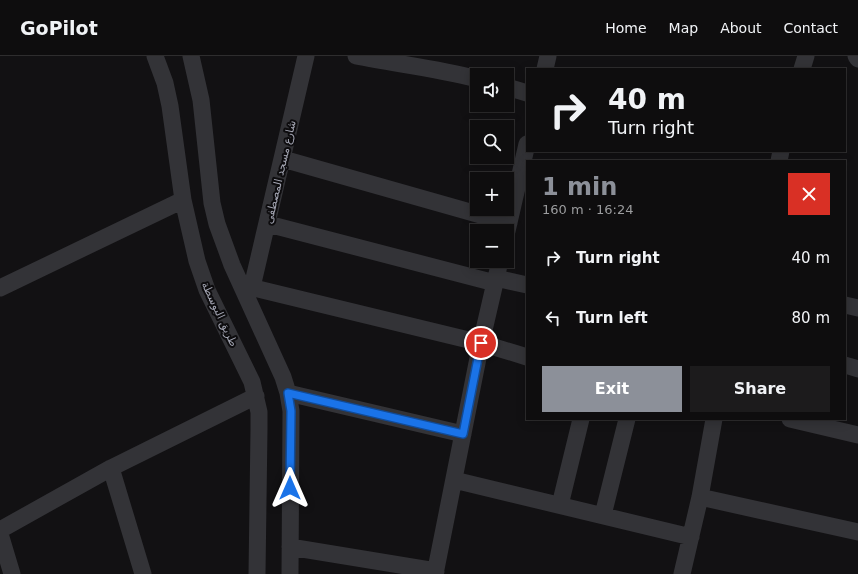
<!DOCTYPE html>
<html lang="en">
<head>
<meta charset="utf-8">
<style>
  :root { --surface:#0e0d0e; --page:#1c1b1c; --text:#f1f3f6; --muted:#9b9c9e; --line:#2e2d2e; --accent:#8c9099 }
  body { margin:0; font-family:"DejaVu Sans","Noto Naskh Arabic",sans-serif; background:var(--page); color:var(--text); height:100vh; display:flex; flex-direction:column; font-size:15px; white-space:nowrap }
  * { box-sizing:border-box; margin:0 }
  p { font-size:13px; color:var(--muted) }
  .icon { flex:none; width:22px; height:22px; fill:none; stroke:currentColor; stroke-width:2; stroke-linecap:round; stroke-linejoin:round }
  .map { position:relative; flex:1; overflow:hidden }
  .panel { position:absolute; left:526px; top:104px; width:320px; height:260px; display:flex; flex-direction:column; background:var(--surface); border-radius:0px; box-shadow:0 2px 10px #0003,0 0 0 1px var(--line) }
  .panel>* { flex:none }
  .top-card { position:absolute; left:526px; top:12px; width:320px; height:84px; border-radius:0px; box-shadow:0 2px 10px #0003,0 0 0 1px var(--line); background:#0e0d0e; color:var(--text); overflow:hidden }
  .tools { position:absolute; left:470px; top:12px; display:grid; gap:8px }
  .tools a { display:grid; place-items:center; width:44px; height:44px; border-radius:0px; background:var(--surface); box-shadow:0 2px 10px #0003,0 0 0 1px var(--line); font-size:20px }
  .pin { position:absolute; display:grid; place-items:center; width:34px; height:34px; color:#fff; margin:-17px; border:2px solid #fff; border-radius:50%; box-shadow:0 1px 4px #0007 }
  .me { position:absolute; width:44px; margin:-22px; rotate:0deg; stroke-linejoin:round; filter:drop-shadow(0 0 3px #0008) }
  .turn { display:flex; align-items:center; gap:14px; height:84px; padding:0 16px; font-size:18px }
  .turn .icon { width:52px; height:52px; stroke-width:2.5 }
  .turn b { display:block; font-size:28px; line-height:34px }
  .round { display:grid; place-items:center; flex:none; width:42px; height:42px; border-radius:0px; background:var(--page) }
  .head { display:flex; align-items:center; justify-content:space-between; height:68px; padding:0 16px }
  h1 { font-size:24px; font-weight:600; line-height:30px; color:var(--accent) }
  .button { display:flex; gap:8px; margin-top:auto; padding:8px 16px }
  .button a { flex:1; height:46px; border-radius:0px; background:var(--accent); color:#fff; font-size:16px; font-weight:600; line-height:46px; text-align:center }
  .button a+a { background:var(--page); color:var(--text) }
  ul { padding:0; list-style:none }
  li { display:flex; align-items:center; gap:12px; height:60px; padding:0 16px }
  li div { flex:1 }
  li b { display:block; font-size:15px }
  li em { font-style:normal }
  header { display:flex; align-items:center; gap:24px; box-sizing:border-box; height:56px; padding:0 20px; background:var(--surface); border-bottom:1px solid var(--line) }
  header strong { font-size:19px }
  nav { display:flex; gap:22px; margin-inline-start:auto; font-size:14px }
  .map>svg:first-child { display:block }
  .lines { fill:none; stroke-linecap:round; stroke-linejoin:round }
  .minor { stroke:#333337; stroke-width:17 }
  .route-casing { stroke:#114b97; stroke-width:10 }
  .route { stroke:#1a73e8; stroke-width:7 }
  .labels { text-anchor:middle; stroke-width:4; stroke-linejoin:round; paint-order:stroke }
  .street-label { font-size:11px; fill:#a4a6b3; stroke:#0d0c0e }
</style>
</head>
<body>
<header>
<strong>GoPilot</strong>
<nav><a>Home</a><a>Map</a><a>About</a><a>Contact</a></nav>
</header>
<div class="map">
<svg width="858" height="518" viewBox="0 0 858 518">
  <rect width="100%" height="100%" fill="#121113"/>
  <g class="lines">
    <path class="minor" d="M155 0 165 27 170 50 183 144 197 205 207 234 252 326 259 356V373L257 518
      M191 0 201 44 212 147 217 168 232 209 283 321 288 337 291 355 290 518
      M356 0C396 8 437 12 477 23
      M856 0 858 3
      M545 13 548 0
      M802 13 806 0
      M507 31 527 37
      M283 103 509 167
      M779 105 781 95
      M268 168 495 227
      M507 175 527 88
      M496 222 527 229
      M242 229 481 287 527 301
      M252 231 306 0
      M0 232 183 144
      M845 249 858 252
      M845 309 858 313
      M288 337 463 378
      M790 363 858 379
      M111 412 143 518
      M454 424 691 481
      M700 441 858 476
      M560 449 581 363
      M603 459 627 363
      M0 474 111 412 256 340
      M0 478 12 518
      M290 491 436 515
      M435 518 481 287 500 205
      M682 518 700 441 714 363"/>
  </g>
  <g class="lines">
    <defs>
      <path id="route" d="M290 432 291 355 288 337 463 378 481 287"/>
    </defs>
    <use href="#route" class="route-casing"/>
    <use href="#route" class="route"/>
  </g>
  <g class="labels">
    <g class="street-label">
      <text transform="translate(280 116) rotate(-77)" y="4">شارع مسجد المصطفى</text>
      <text transform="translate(220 258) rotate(65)" y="4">طريق البوسطة</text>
    </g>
  </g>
</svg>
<div class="tools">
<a><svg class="icon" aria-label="sound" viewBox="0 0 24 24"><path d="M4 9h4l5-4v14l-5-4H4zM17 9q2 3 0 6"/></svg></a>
<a><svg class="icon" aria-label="search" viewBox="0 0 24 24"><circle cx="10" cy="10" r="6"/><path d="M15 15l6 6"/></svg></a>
<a>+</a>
<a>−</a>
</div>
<div class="pin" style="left:481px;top:287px;background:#d93025"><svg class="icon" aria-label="arrive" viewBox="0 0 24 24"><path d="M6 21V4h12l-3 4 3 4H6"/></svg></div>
<svg class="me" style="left:290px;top:432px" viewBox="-20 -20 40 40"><path d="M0-17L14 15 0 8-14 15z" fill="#1a73e8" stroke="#fff" stroke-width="4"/></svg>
<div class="top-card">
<div class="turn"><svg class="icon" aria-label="right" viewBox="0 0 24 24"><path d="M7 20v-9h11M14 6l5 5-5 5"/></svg><div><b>40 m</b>Turn right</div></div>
</div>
<section class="panel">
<div class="head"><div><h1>1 min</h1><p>160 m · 16:24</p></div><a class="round" style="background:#d93025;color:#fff"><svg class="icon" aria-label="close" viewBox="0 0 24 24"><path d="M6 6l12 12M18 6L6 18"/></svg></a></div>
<ul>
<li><svg class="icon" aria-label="right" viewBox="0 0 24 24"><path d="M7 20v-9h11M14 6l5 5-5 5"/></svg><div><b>Turn right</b></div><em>40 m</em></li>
<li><svg class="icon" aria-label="left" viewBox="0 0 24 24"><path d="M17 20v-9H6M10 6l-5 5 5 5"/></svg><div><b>Turn left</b></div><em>80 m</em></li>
</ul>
<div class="button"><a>Exit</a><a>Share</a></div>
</section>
</div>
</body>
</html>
